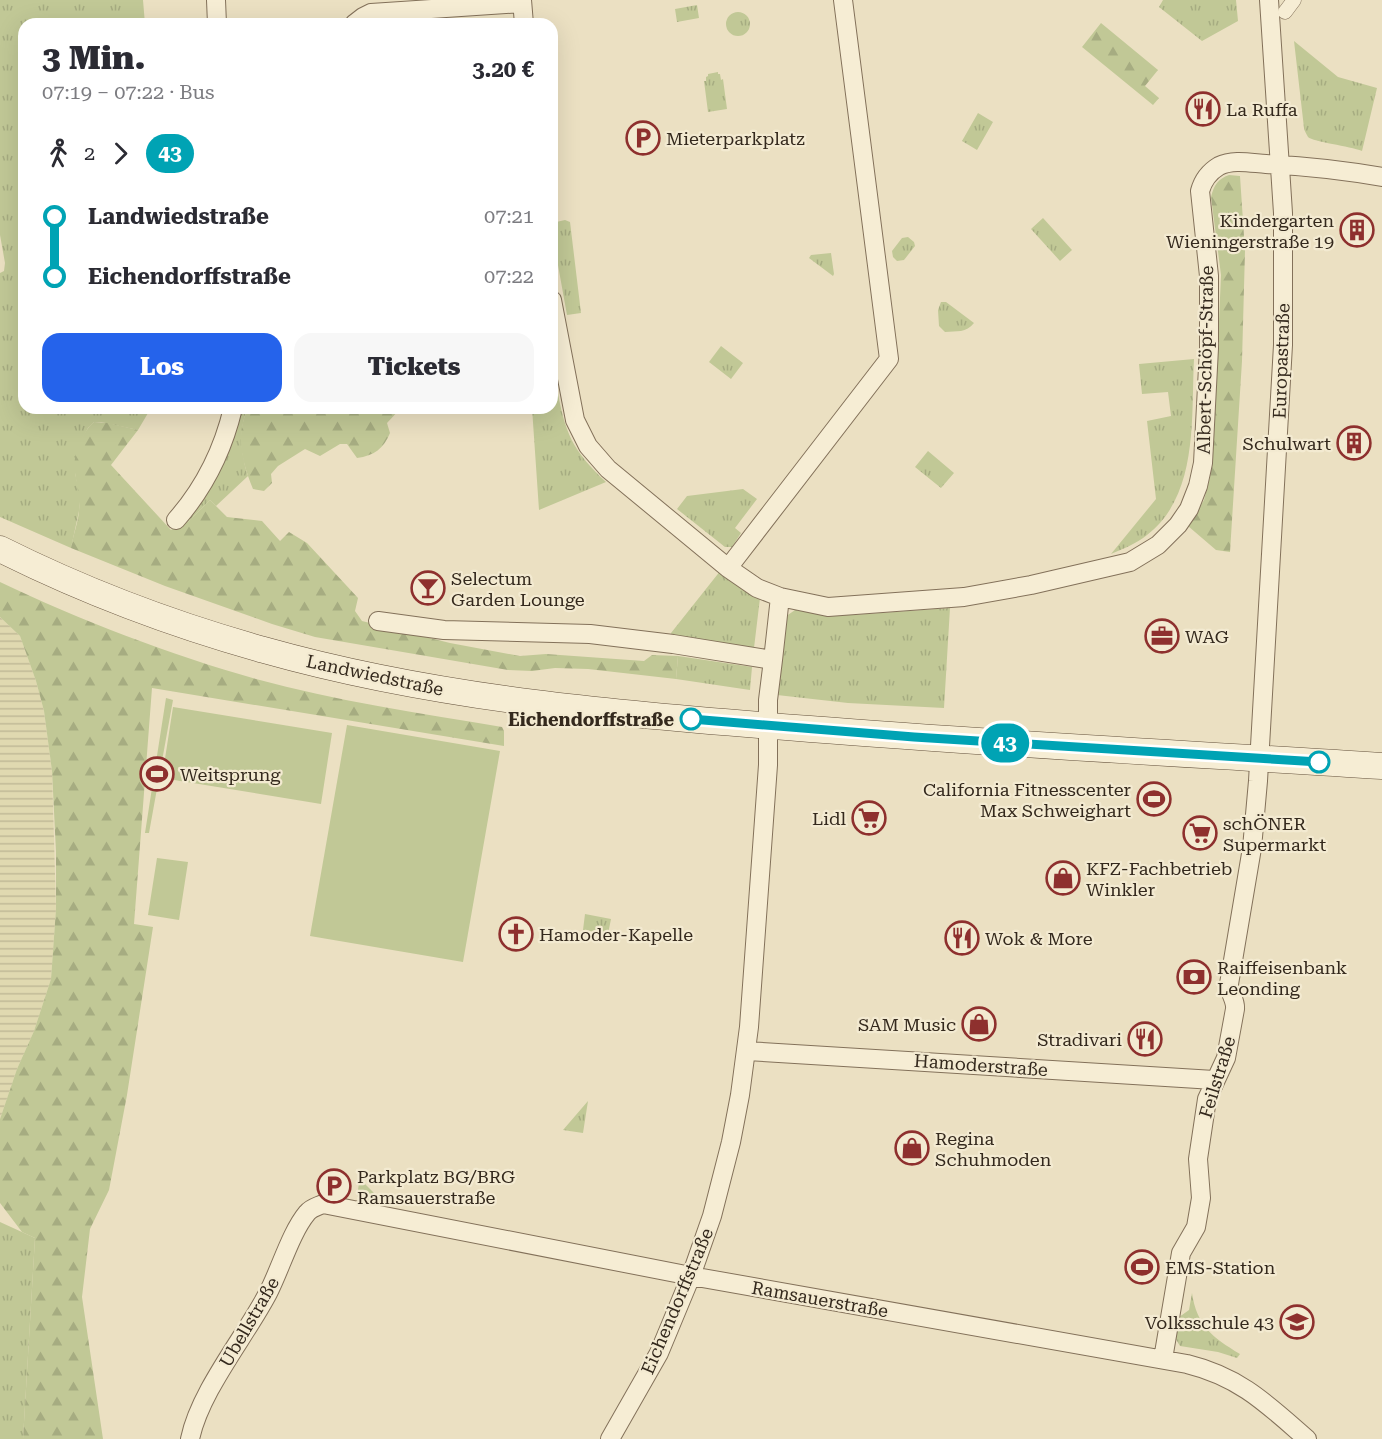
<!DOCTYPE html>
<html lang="de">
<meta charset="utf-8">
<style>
:root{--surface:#fff;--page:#f7f7f7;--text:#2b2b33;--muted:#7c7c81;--accent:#2563eb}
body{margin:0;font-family:"Roboto Serif",serif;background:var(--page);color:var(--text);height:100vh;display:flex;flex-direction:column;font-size:22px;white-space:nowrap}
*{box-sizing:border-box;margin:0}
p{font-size:20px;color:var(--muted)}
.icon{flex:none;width:33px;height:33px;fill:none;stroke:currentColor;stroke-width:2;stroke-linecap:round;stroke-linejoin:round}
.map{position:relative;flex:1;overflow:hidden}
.sheet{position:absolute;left:18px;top:18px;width:540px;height:396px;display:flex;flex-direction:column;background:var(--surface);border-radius:18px;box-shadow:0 6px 24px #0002}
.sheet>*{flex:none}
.badge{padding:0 12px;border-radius:20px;font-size:21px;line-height:39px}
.map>.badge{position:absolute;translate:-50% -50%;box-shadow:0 0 0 3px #fff}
.legs{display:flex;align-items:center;gap:9px;height:66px;padding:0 24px;font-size:20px}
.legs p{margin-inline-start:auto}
.overview{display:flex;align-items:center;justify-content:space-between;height:102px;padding:0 24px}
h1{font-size:33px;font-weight:800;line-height:45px}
.button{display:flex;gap:12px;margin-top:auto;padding:12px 24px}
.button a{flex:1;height:69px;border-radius:18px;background:var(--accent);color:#fff;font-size:24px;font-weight:800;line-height:69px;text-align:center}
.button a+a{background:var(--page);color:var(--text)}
ul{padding:0 24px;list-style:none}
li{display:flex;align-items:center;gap:21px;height:60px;font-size:22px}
li i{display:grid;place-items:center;width:9px;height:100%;margin:0 8px;background:currentColor}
li i::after{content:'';width:15px;height:15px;margin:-8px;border:4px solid;border-radius:50%;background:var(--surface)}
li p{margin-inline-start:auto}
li:first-child i{background:linear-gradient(#0000 50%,currentColor 0)}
li:last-child i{background:linear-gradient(currentColor 50%,#0000 0)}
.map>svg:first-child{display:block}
.farmland{fill:url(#farmland-rules)}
.grass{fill:url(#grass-tufts)}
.forest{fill:url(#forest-firs)}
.garden{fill:#c1c896}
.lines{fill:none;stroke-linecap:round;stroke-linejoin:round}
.pedestrian-casing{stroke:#83715a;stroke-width:15}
.minor-casing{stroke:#83715a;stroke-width:20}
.secondary-casing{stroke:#65523d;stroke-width:27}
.pedestrian{stroke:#f6edd4;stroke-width:14}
.minor{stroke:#f6edd4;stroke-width:18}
.secondary{stroke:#f6edd4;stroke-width:26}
.line-1-casing{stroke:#fff;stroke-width:14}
.line-1{stroke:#00a3b4;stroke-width:9}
.stop-1-dot{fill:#fff;stroke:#00a3b4;stroke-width:3}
.labels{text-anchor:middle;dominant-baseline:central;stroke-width:4.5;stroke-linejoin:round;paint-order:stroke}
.poi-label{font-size:18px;fill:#34291d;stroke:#f3ead1;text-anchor:start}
.street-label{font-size:18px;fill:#34291d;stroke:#f3ead1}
.stop-label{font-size:18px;font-weight:bold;fill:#34291d;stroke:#f3ead1;text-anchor:end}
</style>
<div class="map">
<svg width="1382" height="1439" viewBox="0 0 1382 1439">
<defs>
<pattern id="farmland-rules" width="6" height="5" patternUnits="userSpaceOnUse" patternTransform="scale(1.5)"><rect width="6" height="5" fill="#e0d9b0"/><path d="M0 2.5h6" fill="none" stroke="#c1ba97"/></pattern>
<pattern id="grass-tufts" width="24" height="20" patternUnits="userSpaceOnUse" patternTransform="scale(1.5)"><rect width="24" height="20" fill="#c1c896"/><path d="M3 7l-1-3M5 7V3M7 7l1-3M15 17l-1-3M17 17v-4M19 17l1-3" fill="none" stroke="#a6ac81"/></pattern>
<pattern id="forest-firs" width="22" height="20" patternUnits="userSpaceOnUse" patternTransform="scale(1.5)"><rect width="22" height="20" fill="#c1c896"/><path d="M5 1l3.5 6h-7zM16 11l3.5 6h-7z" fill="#a6ac81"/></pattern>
</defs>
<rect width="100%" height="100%" fill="#ebe0c2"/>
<path class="farmland" d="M 0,617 L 20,636 L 36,681 L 44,711 L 52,771 L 56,909 L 51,979 L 34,1031 L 17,1069 L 0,1119 Z"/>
<path class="grass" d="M 0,0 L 143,0 L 145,24 L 24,24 L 24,408 L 151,408 L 138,430 L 101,422 L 94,422 L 88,428 L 82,439 L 75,473 L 79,491 L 79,511 L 71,548 L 0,517 L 0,273 L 4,271 L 5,263 L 0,235 Z
M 1163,0 L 1236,0 L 1238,21 L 1202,41 L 1159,7 Z
M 697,5 L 699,18 L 677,22 L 675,9 Z
M726 24a12 12 0 1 1 24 0a12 12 0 1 1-24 0Z
M 1294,41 L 1338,77 L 1377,88 L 1362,151 C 1350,146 1313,142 1308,137 C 1307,135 1304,130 1304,128 Z
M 718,72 L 718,74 L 720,74 L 721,80 L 723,79 L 727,109 L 708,112 L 704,81 L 706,81 L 706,77 L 708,76 L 708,74 Z
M 978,113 L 993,122 L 977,150 L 962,141 Z
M 1043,218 L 1072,250 L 1060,261 L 1031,229 Z
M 565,220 L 570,222 L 581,313 L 567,315 L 552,232 L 552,223 Z
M 908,237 L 914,242 L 915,246 L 904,260 L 897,261 L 893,257 L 892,251 L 902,238 Z
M 831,253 L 834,274 L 833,276 L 809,258 L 811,255 Z
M 941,302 L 946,302 L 974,323 C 966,333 957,331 945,332 L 939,326 L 938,310 Z
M 721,346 L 743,363 L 731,379 L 709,362 Z
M 1194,359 C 1191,417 1199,495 1147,535 C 1137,543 1123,549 1111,554 L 1156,499 L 1147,421 L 1171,416 L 1168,392 L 1142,394 L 1139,364 Z
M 557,388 C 565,433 572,450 606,482 L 539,510 L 532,408 L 552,408 L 552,389 Z
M 239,408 L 248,408 C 238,429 241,455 248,476 L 216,506 L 210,500 L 189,521 L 171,530 L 188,516 Z
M 928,451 L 954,473 L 941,488 L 915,467 Z
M 743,489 L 757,499 L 735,528 L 741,533 L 732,547 L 725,547 L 677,509 L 687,496 Z
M 721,570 L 760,598 L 754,648 L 672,636 L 671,633 Z
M 950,608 L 944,708 L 848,703 L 777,695 L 785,617 L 795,610 L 852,615 Z
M 678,656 L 752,667 L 750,690 L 676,679 Z
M 585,914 L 611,919 L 608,934 L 583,930 Z
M 588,1101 L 583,1133 L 563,1130 Z
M 359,1183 L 365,1184 L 384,1203 L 357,1197 Z
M 0,1222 L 35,1238 L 23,1439 L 0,1439 Z
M 1192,1293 C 1197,1326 1212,1337 1240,1354 L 1237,1358 L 1218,1352 L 1180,1346 L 1174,1336 L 1175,1320 L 1189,1310 Z"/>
<path class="forest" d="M 1101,23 L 1158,70 L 1145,86 L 1159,98 L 1153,105 L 1082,47 Z
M 1229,175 L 1240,176 L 1245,251 L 1242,361 L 1230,552 L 1216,550 L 1188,526 L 1204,500 L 1210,477 L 1214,435 L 1221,275 L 1211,197 C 1214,185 1218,179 1229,175 Z
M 248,408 L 401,408 L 387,423 L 390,433 C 384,448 374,456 357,458 L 347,444 L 340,444 L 320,456 L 305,449 L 278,466 L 271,474 L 272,483 L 264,491 L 253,489 C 242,462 235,436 248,408 Z
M 94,422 L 108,423 L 138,430 L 111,465 L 171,530 L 189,521 L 210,500 L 227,517 L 262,521 L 280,541 L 289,532 L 307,543 L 358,598 L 355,611 L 362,621 L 450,643 L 520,656 L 546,654 L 644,661 L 652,655 L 678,656 L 676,679 L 588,669 L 555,668 L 532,671 L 508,670 L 315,637 L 272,624 L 165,586 L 71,548 C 73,535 78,523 79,511 C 80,497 77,486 75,473 C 72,456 81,433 94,422 Z
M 0,582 C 79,620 171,655 256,679 C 336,701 419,713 502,727 L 504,731 L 504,746 L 152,688 L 134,924 L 153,927 L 127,1095 L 109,1190 L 90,1229 L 82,1297 L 103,1439 L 23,1439 L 35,1238 L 22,1232 L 0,1203 L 0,1119 L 17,1069 L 34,1031 L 51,979 L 56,909 L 56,852 L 52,771 L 44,711 L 36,681 L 20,636 L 0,617 Z"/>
<path class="garden" d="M 166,698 L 173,700 L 149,833 L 145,833 Z
M 173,707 L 332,733 L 321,804 L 162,778 Z
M 347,725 L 500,751 L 463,962 L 310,936 Z
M 157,858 L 188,862 L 179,920 L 148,915 Z"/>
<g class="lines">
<defs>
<path id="pedestrian" d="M 1285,12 L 1294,0"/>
<path id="minor" d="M 216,0 L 217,24
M 522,0 L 524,24
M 354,24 L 363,17 L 371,13 L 522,3
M 552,300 L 575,420 L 588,446 L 608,469 L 728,568 L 757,588 L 780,597 L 828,607 L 964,597 L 1031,585 L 1130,562 L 1158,545 L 1178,525 L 1189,509 L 1198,486 L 1203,463 L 1209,348 L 1209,276 L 1200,191 C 1203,180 1209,172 1219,166 C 1233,159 1251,163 1266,164 C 1305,166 1343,170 1382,177
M 176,520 C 205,487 223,450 233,408
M 728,568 L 889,359 L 843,0
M 378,621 L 444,630 L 590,634 L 673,644 L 773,660 L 768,700 L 768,765 L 749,1027 L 740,1095 L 731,1142 L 712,1216 L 691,1276 L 659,1353 L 610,1439
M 773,660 L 780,597
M 747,1051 L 1214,1080
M 1163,1359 L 1181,1253 L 1196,1227 L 1201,1198 L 1198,1159 L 1207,1099 L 1226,1058 L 1235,1009 C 1236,1000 1229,993 1229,984 L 1252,848 L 1258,781 L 1283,345 L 1283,213 L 1269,0
M 190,1439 C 200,1391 245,1337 268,1293 C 280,1270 291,1232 307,1213 C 311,1208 316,1207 323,1204 L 691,1276 L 1187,1364 C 1240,1377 1267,1404 1307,1439"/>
<path id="secondary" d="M 0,549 C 84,591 174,625 264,650 C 441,700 627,715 810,729 C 1000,744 1191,754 1382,766"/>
</defs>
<use href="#pedestrian" class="pedestrian-casing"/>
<use href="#minor" class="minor-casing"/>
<use href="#secondary" class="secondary-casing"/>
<use href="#pedestrian" class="pedestrian"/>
<use href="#minor" class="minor"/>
<use href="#secondary" class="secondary"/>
</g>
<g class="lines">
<defs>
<path id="line-1" d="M 691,719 L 914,737 L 1319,762"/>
</defs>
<use href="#line-1" class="line-1-casing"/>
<use href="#line-1" class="line-1"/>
</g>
<defs>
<symbol id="restaurant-ring" viewBox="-11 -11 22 22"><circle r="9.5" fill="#f3ead1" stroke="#8e302e" stroke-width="1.5"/><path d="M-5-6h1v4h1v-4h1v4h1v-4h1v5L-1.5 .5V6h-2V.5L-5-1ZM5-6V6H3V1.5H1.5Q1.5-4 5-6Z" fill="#8e302e"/></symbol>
<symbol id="parking-ring" viewBox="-11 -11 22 22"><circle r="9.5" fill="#f3ead1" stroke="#8e302e" stroke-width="1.5"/><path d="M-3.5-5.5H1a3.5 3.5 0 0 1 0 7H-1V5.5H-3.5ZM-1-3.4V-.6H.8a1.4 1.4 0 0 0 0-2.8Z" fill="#8e302e"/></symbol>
<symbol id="building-ring" viewBox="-11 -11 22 22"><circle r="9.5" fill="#f3ead1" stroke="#8e302e" stroke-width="1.5"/><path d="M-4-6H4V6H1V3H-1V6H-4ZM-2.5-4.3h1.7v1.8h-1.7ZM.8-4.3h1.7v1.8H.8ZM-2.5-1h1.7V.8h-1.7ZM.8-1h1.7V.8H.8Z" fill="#8e302e"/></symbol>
<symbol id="bar-ring" viewBox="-11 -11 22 22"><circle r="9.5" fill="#f3ead1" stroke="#8e302e" stroke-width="1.5"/><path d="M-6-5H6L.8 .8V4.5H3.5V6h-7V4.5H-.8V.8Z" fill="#8e302e"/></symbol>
<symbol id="office-ring" viewBox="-11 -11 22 22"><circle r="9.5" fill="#f3ead1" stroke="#8e302e" stroke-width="1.5"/><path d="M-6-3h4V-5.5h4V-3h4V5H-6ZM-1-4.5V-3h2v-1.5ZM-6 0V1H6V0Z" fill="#8e302e"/></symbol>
<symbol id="stadium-ring" viewBox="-11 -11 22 22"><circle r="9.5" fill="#f3ead1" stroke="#8e302e" stroke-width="1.5"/><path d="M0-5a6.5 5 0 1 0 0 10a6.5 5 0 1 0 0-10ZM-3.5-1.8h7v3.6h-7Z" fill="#8e302e"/></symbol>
<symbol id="supermarket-ring" viewBox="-11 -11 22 22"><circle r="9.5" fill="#f3ead1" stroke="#8e302e" stroke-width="1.5"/><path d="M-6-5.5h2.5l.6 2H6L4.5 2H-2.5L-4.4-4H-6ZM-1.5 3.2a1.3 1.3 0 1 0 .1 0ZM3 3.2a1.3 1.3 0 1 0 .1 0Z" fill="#8e302e"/></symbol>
<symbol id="shop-ring" viewBox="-11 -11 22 22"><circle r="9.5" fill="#f3ead1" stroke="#8e302e" stroke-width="1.5"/><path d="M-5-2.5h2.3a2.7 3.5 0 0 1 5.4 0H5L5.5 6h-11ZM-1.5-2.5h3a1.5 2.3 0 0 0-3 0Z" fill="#8e302e"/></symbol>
<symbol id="church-ring" viewBox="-11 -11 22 22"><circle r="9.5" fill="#f3ead1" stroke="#8e302e" stroke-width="1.5"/><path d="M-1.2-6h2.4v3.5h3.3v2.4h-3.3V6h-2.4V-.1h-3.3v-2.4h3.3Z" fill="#8e302e"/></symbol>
<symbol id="bank-ring" viewBox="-11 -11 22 22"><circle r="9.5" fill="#f3ead1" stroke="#8e302e" stroke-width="1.5"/><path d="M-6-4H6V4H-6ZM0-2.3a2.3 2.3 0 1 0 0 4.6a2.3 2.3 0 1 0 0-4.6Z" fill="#8e302e"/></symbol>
<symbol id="school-ring" viewBox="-11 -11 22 22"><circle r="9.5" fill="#f3ead1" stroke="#8e302e" stroke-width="1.5"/><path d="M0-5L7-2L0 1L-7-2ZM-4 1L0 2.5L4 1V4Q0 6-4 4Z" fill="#8e302e"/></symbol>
</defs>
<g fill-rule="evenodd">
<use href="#restaurant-ring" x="1184" y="90" width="38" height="38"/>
<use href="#parking-ring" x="624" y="119" width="38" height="38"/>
<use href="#building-ring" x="1338" y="211" width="38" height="38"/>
<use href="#building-ring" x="1335" y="424" width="38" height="38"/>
<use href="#bar-ring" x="409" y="569" width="38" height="38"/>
<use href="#office-ring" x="1143" y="617" width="38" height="38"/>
<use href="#stadium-ring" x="138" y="755" width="38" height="38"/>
<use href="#stadium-ring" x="1135" y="780" width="38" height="38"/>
<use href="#supermarket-ring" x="850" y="799" width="38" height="38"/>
<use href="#supermarket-ring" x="1181" y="814" width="38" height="38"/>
<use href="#shop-ring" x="1044" y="859" width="38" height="38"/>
<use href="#church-ring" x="497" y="915" width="38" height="38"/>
<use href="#restaurant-ring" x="943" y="919" width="38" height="38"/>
<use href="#bank-ring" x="1175" y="958" width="38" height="38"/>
<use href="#shop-ring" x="960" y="1005" width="38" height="38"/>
<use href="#restaurant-ring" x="1126" y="1020" width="38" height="38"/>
<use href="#shop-ring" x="893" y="1129" width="38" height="38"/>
<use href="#parking-ring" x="315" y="1167" width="38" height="38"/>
<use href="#stadium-ring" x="1123" y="1248" width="38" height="38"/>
<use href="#school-ring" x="1278" y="1303" width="38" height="38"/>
</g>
<g class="stop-1-dot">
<circle cx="691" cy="719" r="10"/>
<circle cx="1319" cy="762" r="10"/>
</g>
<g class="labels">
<g class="poi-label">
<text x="1226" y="109">La Ruffa</text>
<text x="666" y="138">Mieterparkplatz</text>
<text x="1334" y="220" text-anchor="end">Kindergarten<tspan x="1334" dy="21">Wieningerstraße 19</tspan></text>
<text x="1331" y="443" text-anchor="end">Schulwart</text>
<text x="451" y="578">Selectum<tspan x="451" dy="21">Garden Lounge</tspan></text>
<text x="1185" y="636">WAG</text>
<text x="180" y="774">Weitsprung</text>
<text x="1131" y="789" text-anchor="end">California Fitnesscenter<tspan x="1131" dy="21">Max Schweighart</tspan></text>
<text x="846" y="818" text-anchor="end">Lidl</text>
<text x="1223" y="823">schÖNER<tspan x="1223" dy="21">Supermarkt</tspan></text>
<text x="1086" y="868">KFZ-Fachbetrieb<tspan x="1086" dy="21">Winkler</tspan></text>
<text x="539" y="934">Hamoder-Kapelle</text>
<text x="985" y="938">Wok &amp; More</text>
<text x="1217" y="967">Raiffeisenbank<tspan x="1217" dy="21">Leonding</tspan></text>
<text x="956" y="1024" text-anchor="end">SAM Music</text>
<text x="1122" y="1039" text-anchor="end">Stradivari</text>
<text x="935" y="1138">Regina<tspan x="935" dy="21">Schuhmoden</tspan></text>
<text x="357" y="1176">Parkplatz BG/BRG<tspan x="357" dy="21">Ramsauerstraße</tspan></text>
<text x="1165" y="1267">EMS-Station</text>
<text x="1274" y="1322" text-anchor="end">Volksschule 43</text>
</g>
<g class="street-label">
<text transform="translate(1205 360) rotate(-89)">Albert-Schöpf-Straße</text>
<text transform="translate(1281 361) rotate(-88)">Europastraße</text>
<text transform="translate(375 675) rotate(12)">Landwiedstraße</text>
<text transform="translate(981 1065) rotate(4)">Hamoderstraße</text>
<text transform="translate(1217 1077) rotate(-73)">Feilstraße</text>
<text transform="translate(820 1299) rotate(10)">Ramsauerstraße</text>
<text transform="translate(677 1301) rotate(-67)">Eichendorffstraße</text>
<text transform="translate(249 1322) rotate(-60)">Ubellstraße</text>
</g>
<g class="stop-label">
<text x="674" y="719">Eichendorffstraße</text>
</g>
</g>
</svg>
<b class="badge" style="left:1005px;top:743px;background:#00a3b4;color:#fff">43</b>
<section class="sheet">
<div class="overview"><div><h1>3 Min.</h1><p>07:19 – 07:22 · Bus</p></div><b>3.20 €</b></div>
<div class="legs"><svg class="icon" aria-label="walk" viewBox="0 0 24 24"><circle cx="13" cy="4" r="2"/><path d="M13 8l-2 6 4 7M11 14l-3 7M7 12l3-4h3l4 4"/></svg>2<svg class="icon" aria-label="forward" viewBox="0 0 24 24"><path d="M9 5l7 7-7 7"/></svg><b class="badge" style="background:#00a3b4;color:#fff">43</b></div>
<ul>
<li><i style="color:#00a3b4"></i><b>Landwiedstraße</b><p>07:21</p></li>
<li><i style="color:#00a3b4"></i><b>Eichendorffstraße</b><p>07:22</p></li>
</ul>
<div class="button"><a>Los</a><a>Tickets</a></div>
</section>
</div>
